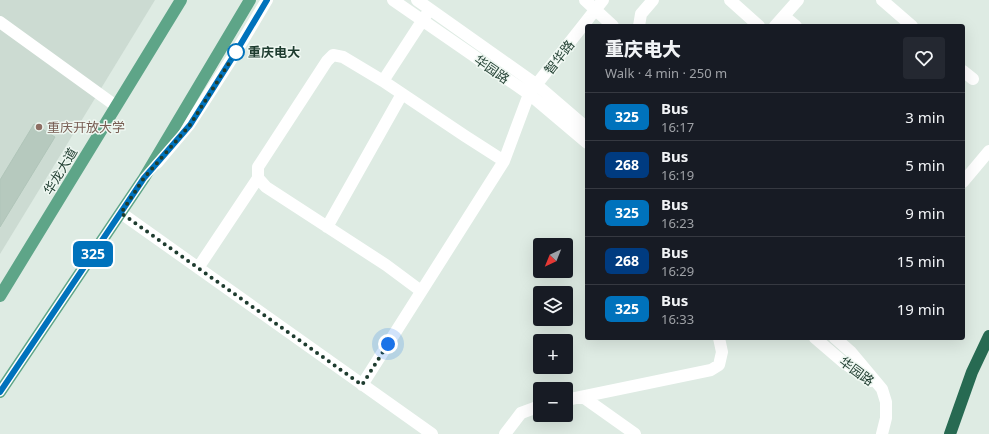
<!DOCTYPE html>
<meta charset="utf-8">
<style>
:root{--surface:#171b24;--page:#242831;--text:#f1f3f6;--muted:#9ea1a6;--line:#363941}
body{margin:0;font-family:"Noto Sans","Noto Sans SC",sans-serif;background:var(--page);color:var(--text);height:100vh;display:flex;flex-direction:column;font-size:15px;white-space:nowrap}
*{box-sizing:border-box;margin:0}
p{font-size:13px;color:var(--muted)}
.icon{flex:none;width:22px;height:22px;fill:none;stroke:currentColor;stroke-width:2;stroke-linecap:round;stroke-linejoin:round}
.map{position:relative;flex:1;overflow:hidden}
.drawer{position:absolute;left:585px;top:24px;width:380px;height:316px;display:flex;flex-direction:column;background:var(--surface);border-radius:4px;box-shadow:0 4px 16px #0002}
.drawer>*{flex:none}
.badge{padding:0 8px;border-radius:6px;font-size:14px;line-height:26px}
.needle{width:26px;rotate:223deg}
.fabs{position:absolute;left:533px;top:238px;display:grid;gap:8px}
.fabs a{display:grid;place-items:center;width:40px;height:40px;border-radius:4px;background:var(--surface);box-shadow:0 4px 16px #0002;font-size:20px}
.you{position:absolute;width:20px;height:20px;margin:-10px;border:3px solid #fff;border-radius:50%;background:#1a73e8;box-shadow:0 0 0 6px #1a73e833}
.map>.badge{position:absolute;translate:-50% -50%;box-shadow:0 0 0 2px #fff}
.round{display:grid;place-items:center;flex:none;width:42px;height:42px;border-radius:4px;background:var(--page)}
.head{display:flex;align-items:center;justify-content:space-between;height:68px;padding:0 20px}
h1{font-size:19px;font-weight:800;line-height:30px}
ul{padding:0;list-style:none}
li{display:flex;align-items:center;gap:12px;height:48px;padding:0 20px;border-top:1px solid var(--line)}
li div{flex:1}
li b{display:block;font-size:15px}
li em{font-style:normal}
li .badge{min-width:44px;font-weight:700;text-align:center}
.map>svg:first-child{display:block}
.built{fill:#ccdbd2}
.building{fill:#b6c9be;stroke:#b0c5b9}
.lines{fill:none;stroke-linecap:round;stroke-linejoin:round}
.minor{stroke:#fff;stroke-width:12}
.major{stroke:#5ea588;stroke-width:12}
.highway{stroke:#276a52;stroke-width:12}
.line-casing{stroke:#fff;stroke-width:9}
.line{stroke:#0072bc;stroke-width:6}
.walk{stroke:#1e3c2f;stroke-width:4;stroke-dasharray:0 7.2}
.stop-dot{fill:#fff;stroke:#0072bc;stroke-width:2}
.education-dot{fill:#8d6e63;stroke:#eef7f1;stroke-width:1.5}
.labels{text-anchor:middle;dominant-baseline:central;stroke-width:3;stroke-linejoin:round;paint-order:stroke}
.stop-label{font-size:13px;font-weight:bold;fill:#1e3c2f;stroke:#eef7f1;text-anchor:start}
.street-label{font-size:13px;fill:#1e3c2f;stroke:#eef7f1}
.education-label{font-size:13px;fill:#785e54;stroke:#eef7f1;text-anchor:start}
</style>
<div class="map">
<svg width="989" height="434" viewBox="0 0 989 434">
<rect width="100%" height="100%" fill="#deebe3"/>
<path class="built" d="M 0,0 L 155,0 L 0,254 Z"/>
<path class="building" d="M 34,124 L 55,137 L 0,227 L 0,180 Z"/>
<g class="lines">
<path class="minor" d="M 393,0 L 529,94 L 587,143
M 417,0 L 537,85 L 587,128
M 585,0 L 613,26
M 730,0 L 759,26
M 882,0 L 912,26
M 784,16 L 796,26
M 0,22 L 116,106
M 639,26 L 641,14 L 653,0
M 775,26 L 798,0
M 963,71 L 973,79
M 383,81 L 426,15
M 157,163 L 189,125 L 236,52 L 267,0
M 963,182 L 989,151
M 121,213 L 432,434
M 327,227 L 402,94
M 198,268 L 258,178
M 421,291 L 386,265 L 266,187 L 258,178 L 258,167 L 327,61 L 333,55 L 343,57 L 383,81 L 465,136 L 504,161
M 815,338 L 843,362 L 870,381
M 835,338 L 851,352 L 882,389 L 886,402 L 886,418 L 882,434
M 362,385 L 504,161 L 529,94 L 603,0
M 583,397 L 635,434
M 566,400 L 711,370 L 719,365 L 722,352 L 719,338
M 505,434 L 521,413 L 540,406"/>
<path class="major" d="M 0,296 L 181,0
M 0,392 L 144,178 L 250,0"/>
<path class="highway" d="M 950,434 L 972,372 L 989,336"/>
</g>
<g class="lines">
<defs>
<path id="line" d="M 0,392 L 144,178 L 190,125 L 236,52 L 267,0"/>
</defs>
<use href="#line" class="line-casing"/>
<use href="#line" class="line"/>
<path class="walk" d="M 236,52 L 190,125 L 144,178 L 121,213 L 362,385 L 388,344"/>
</g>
<circle class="stop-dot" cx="236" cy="52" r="8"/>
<circle class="education-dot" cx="39" cy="127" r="4"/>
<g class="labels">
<g class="stop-label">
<text x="248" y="52">重庆电大</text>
</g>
<g class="street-label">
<text transform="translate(559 57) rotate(-52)">智华路</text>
<text transform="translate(492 69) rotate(35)">华园路</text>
<text transform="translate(60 171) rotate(-59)">华龙大道</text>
<text transform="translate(857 371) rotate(36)">华园路</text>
</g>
<g class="education-label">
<text x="47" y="127">重庆开放大学</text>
</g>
</g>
</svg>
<div class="fabs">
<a><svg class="needle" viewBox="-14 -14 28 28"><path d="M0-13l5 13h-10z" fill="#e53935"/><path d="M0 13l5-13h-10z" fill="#9ea1a6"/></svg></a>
<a><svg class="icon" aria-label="layers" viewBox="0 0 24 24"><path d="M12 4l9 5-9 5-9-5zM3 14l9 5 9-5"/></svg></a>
<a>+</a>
<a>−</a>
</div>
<div class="you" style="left:388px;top:344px"></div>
<b class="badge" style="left:93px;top:254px;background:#0072bc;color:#fff">325</b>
<section class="drawer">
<div class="head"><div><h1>重庆电大</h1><p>Walk · 4 min · 250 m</p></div><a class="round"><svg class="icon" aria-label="heart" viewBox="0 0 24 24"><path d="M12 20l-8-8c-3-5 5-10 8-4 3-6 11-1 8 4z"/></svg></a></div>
<ul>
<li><span class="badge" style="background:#0072bc;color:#fff">325</span><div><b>Bus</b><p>16:17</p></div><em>3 min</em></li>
<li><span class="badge" style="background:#003b80;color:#fff">268</span><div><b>Bus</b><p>16:19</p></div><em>5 min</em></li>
<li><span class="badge" style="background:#0072bc;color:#fff">325</span><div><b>Bus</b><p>16:23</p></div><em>9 min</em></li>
<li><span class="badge" style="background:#003b80;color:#fff">268</span><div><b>Bus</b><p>16:29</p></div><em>15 min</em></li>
<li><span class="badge" style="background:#0072bc;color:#fff">325</span><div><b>Bus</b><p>16:33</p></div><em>19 min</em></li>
</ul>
</section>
</div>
